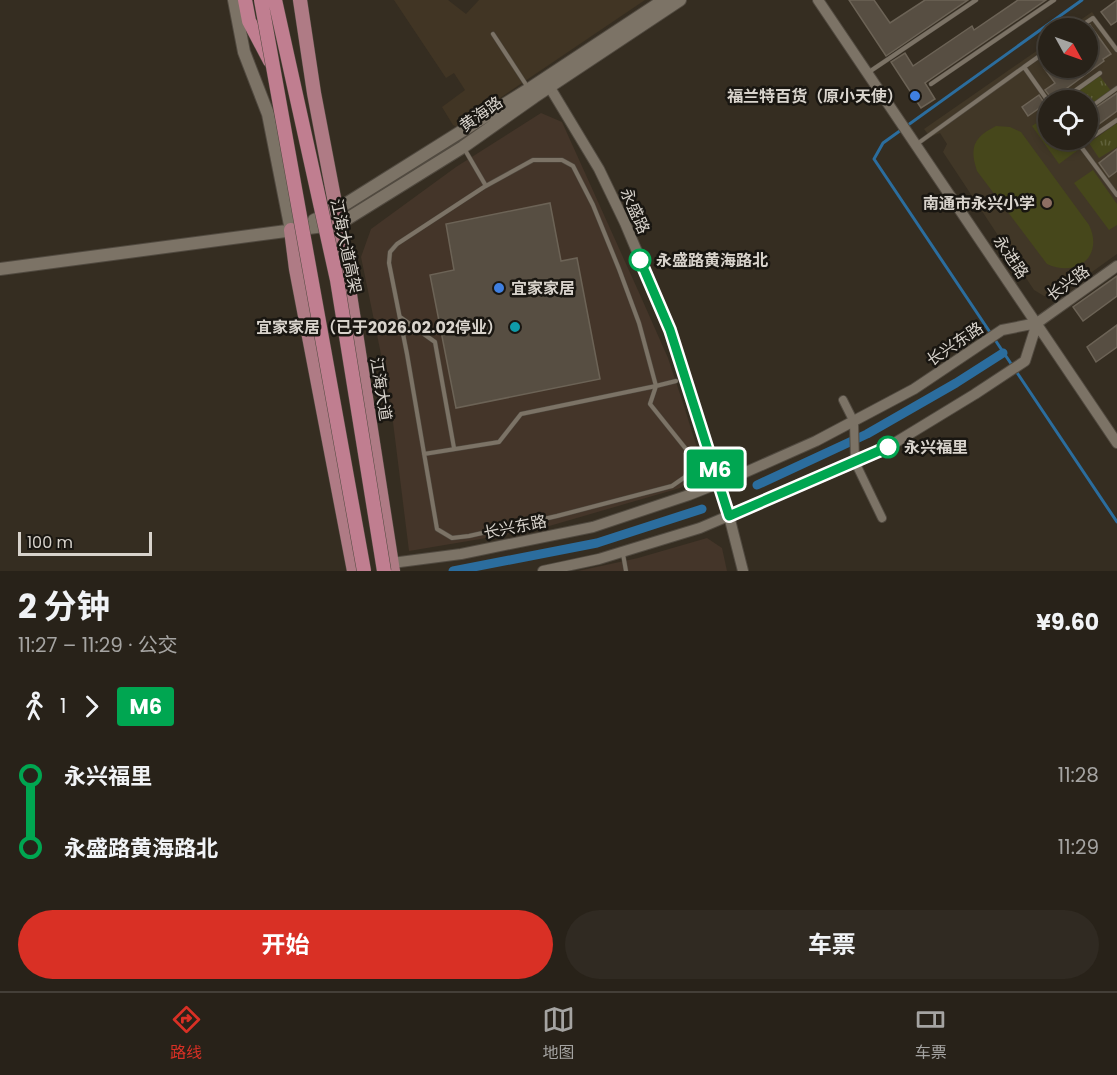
<!DOCTYPE html>
<html lang="zh">
<meta charset="utf-8">
<style>
:root{--surface:#282219;--page:#302a22;--text:#f1f3f6;--muted:#a5a4a2;--line:#443f38;--accent:#d93025}
body{margin:0;font-family:Poppins,"Noto Sans SC",sans-serif;background:var(--page);color:var(--text);height:100vh;display:flex;flex-direction:column;font-size:22px;white-space:nowrap}
*{box-sizing:border-box;margin:0}
p{font-size:20px;color:var(--muted)}
.icon{flex:none;width:33px;height:33px;fill:none;stroke:currentColor;stroke-width:2;stroke-linecap:round;stroke-linejoin:round}
.map{position:relative;height:571px;overflow:hidden}
.side{display:flex;flex-direction:column;background:var(--surface);flex:1}
.side>*{flex:none}
.badge{padding:0 12px;border-radius:4px;font-size:21px;line-height:39px}
.needle{width:39px;rotate:130deg}
.controls{position:absolute;left:1038px;top:18px;display:grid;gap:12px}
.controls a{display:grid;place-items:center;width:60px;height:60px;border-radius:50%;background:var(--surface);box-shadow:0 3px 9px #0003,0 0 0 2px var(--line);font-size:30px}
.scale{position:absolute;left:18px;bottom:15px;width:134px;box-sizing:border-box;padding-left:6px;border:3px solid #d8d3cc;border-top:0;font-size:16px;line-height:21px;white-space:nowrap;color:#d8d3cc;-webkit-text-stroke:4px #191611;paint-order:stroke}
.map>.badge{position:absolute;translate:-50% -50%;box-shadow:0 0 0 3px #fff}
.legs{display:flex;align-items:center;gap:9px;height:66px;padding:0 18px;font-size:20px}
.legs p{margin-inline-start:auto}
.summary{display:flex;align-items:center;justify-content:space-between;height:102px;padding:0 18px}
h1{font-size:33px;font-weight:700;line-height:45px}
.cta{display:flex;gap:12px;margin-top:auto;padding:12px 18px}
.cta a{flex:1;height:69px;border-radius:36px;background:var(--accent);color:#fff;font-size:24px;font-weight:700;line-height:69px;text-align:center}
.cta a+a{background:var(--page);color:var(--text)}
ul{padding:0 18px;list-style:none}
li{display:flex;align-items:center;gap:21px;height:72px;font-size:22px}
li i{display:grid;place-items:center;width:9px;height:100%;margin:0 8px;background:currentColor}
li i::after{content:'';width:15px;height:15px;margin:-8px;border:4px solid;border-radius:50%;background:var(--surface)}
li p{margin-inline-start:auto}
li:first-child i{background:linear-gradient(#0000 50%,currentColor 0)}
li:last-child i{background:linear-gradient(currentColor 50%,#0000 0)}
.menu{display:flex;justify-content:space-around;align-items:center;height:84px;border-top:2px solid var(--line);background:var(--surface);font-size:16px;color:var(--muted)}
.menu a{display:grid;justify-items:center;gap:3px}
.menu .selected{color:var(--accent)}
.map>svg:first-child{display:block}
.commercial{fill:#443529}
.built{fill:#413524}
.education{fill:#413727;fill-rule:evenodd}
.grass{fill:url(#grass-tufts)}
.pitch{fill:#46471b}
.lines{fill:none;stroke-linecap:round;stroke-linejoin:round}
.stream{stroke:#2b6d9e;stroke-width:3}
.canal{stroke:#2b6d9e;stroke-width:9}
.building{fill:#574e42;stroke:#6c6356;stroke-width:1.5}
.service-casing{stroke:#514a40;stroke-width:5}
.minor-casing{stroke:#514a40;stroke-width:10}
.tertiary-casing{stroke:#514a40;stroke-width:12}
.secondary-casing{stroke:#514a40;stroke-width:14}
.primary-casing{stroke:#514a40;stroke-width:15}
.trunk-casing{stroke:#514a40;stroke-width:15}
.service{stroke:#7c7366;stroke-width:4}
.minor{stroke:#7c7366;stroke-width:8}
.tertiary{stroke:#7c7366;stroke-width:10}
.secondary{stroke:#7c7366;stroke-width:12}
.primary{stroke:#af7b85;stroke-width:14}
.trunk{stroke:#c07e90;stroke-width:14}
.trunk-bridge-casing{stroke:#514a40;stroke-width:15;stroke-linecap:butt}
.trunk-bridge{stroke:#c07e90;stroke-width:14}
.line-1-casing{stroke:#fff;stroke-width:14}
.line-1{stroke:#00a651;stroke-width:9}
.shop-dot{fill:#3f7fe0;stroke:#191611;stroke-width:2}
.education-dot{fill:#8d6e63;stroke:#191611;stroke-width:2}
.stop-1-dot{fill:#fff;stroke:#00a651;stroke-width:3}
.culture-dot{fill:#0f9aa8;stroke:#191611;stroke-width:2}
.labels{text-anchor:middle;dominant-baseline:central;stroke-width:5;stroke-linejoin:round;paint-order:stroke}
.poi-label{font-size:16px;font-weight:bold;fill:#d8d3cc;stroke:#191611;text-anchor:end}
.street-label{font-size:16px;fill:#d8d3cc;stroke:#191611}
.stop-label{font-size:16px;font-weight:bold;fill:#d8d3cc;stroke:#191611;text-anchor:start}
</style>
<div class="map">
<svg width="1117" height="571" viewBox="0 0 1117 571">
<defs>
<pattern id="grass-tufts" width="24" height="20" patternUnits="userSpaceOnUse" patternTransform="scale(1.5)"><rect width="24" height="20" fill="#46471b"/><path d="M3 7l-1-3M5 7V3M7 7l1-3M15 17l-1-3M17 17v-4M19 17l1-3" fill="none" stroke="#60613b"/></pattern>
</defs>
<rect width="100%" height="100%" fill="#352d21"/>
<path class="commercial" d="M 541,113 L 562,122 L 641,297 L 668,358 L 682,400 L 699,454 L 700,476 L 680,488 L 539,529 L 409,551 L 390,398 L 361,257 L 371,229 L 456,167 Z
M 707,538 L 722,548 L 727,571 L 578,571 L 638,558 Z"/>
<path class="built" d="M 394,0 L 448,0 L 466,14 L 479,0 L 645,0 L 457,127 L 453,125 L 442,107 L 465,90 L 454,73 L 446,78 Z"/>
<path class="education" d="M 1092,12 L 1117,46 L 1117,254 L 1057,297 L 1044,296 L 1034,290 L 943,152 L 947,144 L 940,133 L 930,137 L 924,129 L 1048,43 L 1048,68 L 1088,68 L 1088,28 L 1069,28 ZM 1048,100 L 1088,100 L 1088,140 L 1048,140 Z"/>
<path class="grass" d="M 1099,75 L 1111,91 L 1088,107 L 1088,100 L 1063,100 Z
M 1117,123 L 1117,147 L 1099,158 L 1089,143 Z"/>
<path class="pitch" d="M 1048,115 L 1048,140 L 1071,140 L 1078,150 L 1059,164 L 1032,126 Z
M 996,126 L 1010,127 L 1021,132 L 1089,225 C 1104,256 1077,278 1047,264 L 977,171 C 969,147 974,137 996,126 Z
M 1093,170 L 1117,204 L 1117,225 L 1109,230 L 1074,183 Z"/>
<g class="lines">
<path class="stream" d="M 1082,0 L 883,143 L 874,159 L 1117,522"/>
<path class="canal" d="M 757,485 L 867,434 L 956,383 L 1003,353
M 453,571 L 597,543 L 702,509"/>
</g>
<path class="building" d="M 849,0 L 874,0 L 890,23 L 925,0 L 968,0 L 886,56 Z
M 1018,0 L 1046,0 L 925,83 L 935,99 L 921,108 L 891,62 L 905,53 L 913,66 L 972,26 L 974,30 Z
M 1117,0 L 1117,21 L 1111,25 L 1101,12 Z
M 1090,25 L 1111,54 L 1103,59 L 1104,61 L 1052,99 L 1045,90 L 1055,83 L 1044,68 L 1088,68 L 1088,27 Z
M 1117,93 L 1117,111 L 1088,132 L 1088,113 Z
M 1039,95 L 1045,104 L 1028,116 L 1022,107 Z
M 1117,149 L 1117,171 L 1109,177 L 1099,163 Z
M 550,203 L 561,261 L 577,258 L 600,379 L 456,408 L 430,275 L 454,270 L 446,224 Z
M 1117,276 L 1117,296 L 1083,321 L 1073,307 Z
M 1117,325 L 1117,347 L 1096,362 L 1087,347 Z"/>
<g class="lines">
<defs>
<path id="service" d="M 1078,28 L 1093,18 L 1117,50
M 493,34 L 527,86
M 1024,67 L 1048,50
M 869,72 L 976,0
M 931,84 L 1054,0
M 1062,100 L 1100,73
M 1088,109 L 1117,88
M 1076,140 L 1117,195
M 917,144 L 1024,67 L 1048,101
M 1080,145 L 1117,120
M 465,150 L 486,186
M 400,317 L 435,342 L 454,448
M 424,454 L 499,442 L 521,414 L 656,386 L 639,323 L 619,269 L 593,205 L 573,166 L 562,160 L 533,160 L 484,187 L 397,244 L 390,252 L 389,263 L 407,354 L 437,529 L 452,538 L 469,536 L 557,516 L 672,486 L 685,477 L 691,462 L 686,449 L 650,404 L 656,386 L 676,381
M 623,554 L 626,571"/>
<path id="minor" d="M 843,400 L 854,422 L 855,462 L 882,518"/>
<path id="tertiary" d="M 818,0 L 1117,443
M 546,81 L 599,169 L 625,223 L 670,330 L 729,516 L 743,571
M 392,563 L 461,554 L 593,527 L 689,495 L 737,476 L 816,441 L 914,389 L 1002,330 L 1037,323 L 1117,266
M 543,571 L 599,559 L 700,528 L 851,464 L 888,447 L 975,394 L 1025,361 L 1037,323"/>
<path id="secondary" d="M 234,0 L 244,52 L 268,114 L 291,230
M 314,220 L 336,210 L 529,89 L 664,0
M 0,269 L 339,224 L 463,147 L 534,97 L 680,0"/>
<path id="primary" d="M 300,0 L 314,93 L 339,224 L 393,571
M 291,230 L 296,269 L 354,571"/>
<path id="trunk" d="M 245,0 L 249,21 L 270,61"/>
</defs>
<use href="#service" class="service-casing"/>
<use href="#minor" class="minor-casing"/>
<use href="#tertiary" class="tertiary-casing"/>
<use href="#secondary" class="secondary-casing"/>
<use href="#primary" class="primary-casing"/>
<use href="#trunk" class="trunk-casing"/>
<use href="#service" class="service"/>
<use href="#minor" class="minor"/>
<use href="#tertiary" class="tertiary"/>
<use href="#secondary" class="secondary"/>
<use href="#primary" class="primary"/>
<use href="#trunk" class="trunk"/>
<defs>
<path id="trunk-bridge" d="M 261,0 L 364,571
M 275,0 L 337,280 L 384,571"/>
</defs>
<use href="#trunk-bridge" class="trunk-bridge-casing"/>
<use href="#trunk-bridge" class="trunk-bridge"/>
</g>
<g class="lines">
<defs>
<path id="line-1" d="M 640,260 L 670,330 L 729,516 L 888,447"/>
</defs>
<use href="#line-1" class="line-1-casing"/>
<use href="#line-1" class="line-1"/>
</g>
<g class="shop-dot">
<circle cx="915" cy="96" r="6"/>
<circle cx="499" cy="288" r="6"/>
</g>
<circle class="education-dot" cx="1047" cy="203" r="6"/>
<g class="stop-1-dot">
<circle cx="640" cy="260" r="10"/>
<circle cx="888" cy="447" r="10"/>
</g>
<circle class="culture-dot" cx="515" cy="327" r="6"/>
<g class="labels">
<g class="poi-label">
<text x="903" y="96">福兰特百货（原小天使）</text>
<text x="1035" y="203">南通市永兴小学</text>
<text x="511" y="288" text-anchor="start">宜家家居</text>
<text x="503" y="327">宜家家居（已于2026.02.02停业）</text>
</g>
<g class="street-label">
<text transform="translate(481 114) rotate(-35)">黄海路</text>
<text transform="translate(635 211) rotate(66)">永盛路</text>
<text transform="translate(346 246) rotate(78)">江海大道高架</text>
<text transform="translate(1011 257) rotate(56)">永进路</text>
<text transform="translate(1068 283) rotate(-36)">长兴路</text>
<text transform="translate(955 344) rotate(-34)">长兴东路</text>
<text transform="translate(381 389) rotate(81)">江海大道</text>
<text transform="translate(515 527) rotate(-11)">长兴东路</text>
</g>
<g class="stop-label">
<text x="656" y="260">永盛路黄海路北</text>
<text x="904" y="447">永兴福里</text>
</g>
</g>
</svg>
<div class="controls">
<a><svg class="needle" viewBox="-14 -14 28 28"><path d="M0-13l5 13h-10z" fill="#e53935"/><path d="M0 13l5-13h-10z" fill="#a5a4a2"/></svg></a>
<a><svg class="icon" aria-label="locate" viewBox="0 0 24 24"><circle cx="12" cy="12" r="6"/><path d="M12 2v4M12 18v4M2 12h4M18 12h4"/></svg></a>
</div>
<div class="scale">100 m</div>
<b class="badge" style="left:715px;top:469px;background:#00a651;color:#fff">M6</b>
</div>
<section class="side">
<div class="summary"><div><h1>2 分钟</h1><p>11:27 – 11:29 · 公交</p></div><b>¥9.60</b></div>
<div class="legs"><svg class="icon" aria-label="walk" viewBox="0 0 24 24"><circle cx="13" cy="4" r="2"/><path d="M13 8l-2 6 4 7M11 14l-3 7M7 12l3-4h3l4 4"/></svg>1<svg class="icon" aria-label="forward" viewBox="0 0 24 24"><path d="M9 5l7 7-7 7"/></svg><b class="badge" style="background:#00a651;color:#fff">M6</b></div>
<ul>
<li><i style="color:#00a651"></i><b>永兴福里</b><p>11:28</p></li>
<li><i style="color:#00a651"></i><b>永盛路黄海路北</b><p>11:29</p></li>
</ul>
<div class="cta"><a>开始</a><a>车票</a></div>
</section>
<nav class="menu">
<a class="selected"><svg class="icon" aria-label="directions" viewBox="0 0 24 24"><path d="M12 3l9 9-9 9-9-9zM9 14v-3h6M13 9l2 2-2 2"/></svg>路线</a>
<a><svg class="icon" aria-label="map" viewBox="0 0 24 24"><path d="M3 6l6-2 6 2 6-2v14l-6 2-6-2-6 2zM9 4v14M15 6v14"/></svg>地图</a>
<a><svg class="icon" aria-label="tickets" viewBox="0 0 24 24"><path d="M3 7h18v10H3zM15 7v10"/></svg>车票</a>
</nav>
